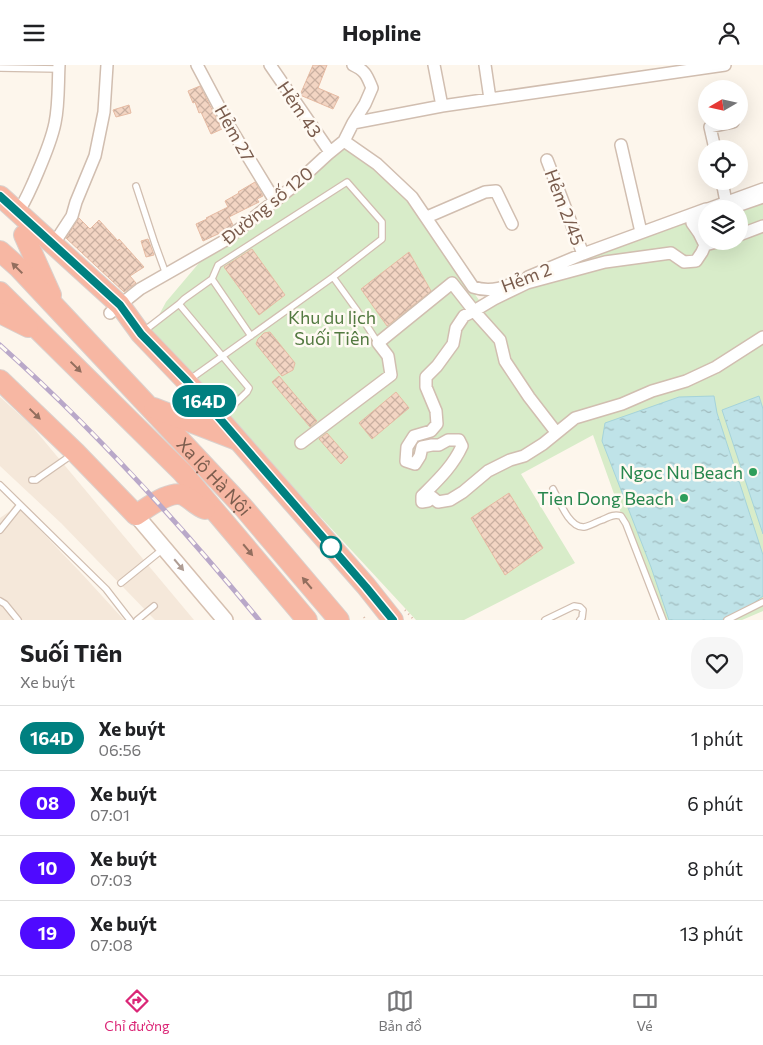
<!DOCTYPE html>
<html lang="vi">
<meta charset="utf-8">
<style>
:root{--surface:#fff;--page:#f6f6f6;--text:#202124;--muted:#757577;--line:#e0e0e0;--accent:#db2777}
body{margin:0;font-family:Commissioner,sans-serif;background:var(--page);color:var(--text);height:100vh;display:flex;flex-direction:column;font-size:19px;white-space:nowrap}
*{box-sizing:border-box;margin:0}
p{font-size:16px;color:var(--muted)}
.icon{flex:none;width:28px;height:28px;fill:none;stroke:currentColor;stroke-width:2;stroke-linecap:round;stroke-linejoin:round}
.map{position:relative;height:555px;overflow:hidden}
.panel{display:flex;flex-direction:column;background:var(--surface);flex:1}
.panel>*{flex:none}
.badge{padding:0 10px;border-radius:16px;font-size:18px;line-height:32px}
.needle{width:32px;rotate:261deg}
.buttons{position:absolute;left:698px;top:15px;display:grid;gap:10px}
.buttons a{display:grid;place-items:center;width:50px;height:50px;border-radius:50%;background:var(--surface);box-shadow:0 5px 20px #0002;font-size:25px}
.map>.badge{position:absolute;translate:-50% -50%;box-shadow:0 0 0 2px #fff}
.round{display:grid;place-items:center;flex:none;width:52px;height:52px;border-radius:20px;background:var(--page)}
.head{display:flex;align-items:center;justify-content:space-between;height:85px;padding:0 20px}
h1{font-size:24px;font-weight:700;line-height:38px}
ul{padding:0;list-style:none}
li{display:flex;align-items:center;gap:15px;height:65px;padding:0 20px;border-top:1px solid var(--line)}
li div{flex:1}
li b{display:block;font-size:19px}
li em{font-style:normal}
li .badge{min-width:55px;font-weight:700;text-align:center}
header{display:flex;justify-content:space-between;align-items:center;height:65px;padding:0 20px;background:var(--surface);font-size:22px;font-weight:700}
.tabs{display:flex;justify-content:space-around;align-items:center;height:70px;border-top:1px solid var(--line);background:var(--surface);font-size:14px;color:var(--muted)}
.tabs a{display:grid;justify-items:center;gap:2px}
.tabs .current{color:var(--accent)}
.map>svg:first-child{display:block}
.residential{fill:#f5e8da}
.park{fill:#d8ecc9}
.water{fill:url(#water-ripples);stroke:#a5d3da}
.building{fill:url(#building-cross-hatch);stroke:#e6bba3}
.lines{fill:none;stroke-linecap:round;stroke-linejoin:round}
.lane-casing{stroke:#d1beb0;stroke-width:8}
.street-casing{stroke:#d1beb0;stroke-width:14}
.secondary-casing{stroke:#d6c0b0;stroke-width:18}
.highway-casing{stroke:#dad1cd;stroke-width:22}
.path{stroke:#d9b8a5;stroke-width:2;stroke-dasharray:1 4;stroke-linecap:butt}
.lane{stroke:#fff;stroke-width:5.5}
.street{stroke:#fff;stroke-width:11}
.secondary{stroke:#fff;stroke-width:15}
.highway{stroke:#f7b7a3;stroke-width:20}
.rail-casing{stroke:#b9a8c9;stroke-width:5}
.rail{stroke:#fffaf3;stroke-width:3;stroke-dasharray:9;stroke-linecap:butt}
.oneway{fill:#936e5e}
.oneway2{fill:#af9d94}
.line-casing{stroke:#fff;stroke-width:11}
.line{stroke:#008080;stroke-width:8}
.leisure-dot{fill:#2e9e5b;stroke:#fffaf3;stroke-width:2}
.stop-dot{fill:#fff;stroke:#008080;stroke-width:2.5}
.labels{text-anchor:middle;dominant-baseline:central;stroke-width:5;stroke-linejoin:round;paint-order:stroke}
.street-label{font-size:18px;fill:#7a5c4d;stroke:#fffaf3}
.park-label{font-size:18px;fill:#537a41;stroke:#fffaf3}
.leisure-label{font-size:18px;fill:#27864d;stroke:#fffaf3;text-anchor:end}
</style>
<header><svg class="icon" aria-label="menu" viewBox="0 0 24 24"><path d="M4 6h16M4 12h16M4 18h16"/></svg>Hopline<svg class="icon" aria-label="person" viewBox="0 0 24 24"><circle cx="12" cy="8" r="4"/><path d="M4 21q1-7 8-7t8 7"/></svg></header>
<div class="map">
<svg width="763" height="555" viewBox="0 0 763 555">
<defs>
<pattern id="water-ripples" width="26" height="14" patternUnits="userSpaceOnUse" patternTransform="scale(1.25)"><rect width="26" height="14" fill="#bfe3e8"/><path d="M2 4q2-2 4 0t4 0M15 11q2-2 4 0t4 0" fill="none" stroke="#a0bbbe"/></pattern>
<pattern id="building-cross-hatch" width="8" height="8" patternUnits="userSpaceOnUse" patternTransform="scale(1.25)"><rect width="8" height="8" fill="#f3d5c3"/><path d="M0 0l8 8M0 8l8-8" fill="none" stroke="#cab0a1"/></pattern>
</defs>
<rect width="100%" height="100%" fill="#fdf6ec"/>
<path class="residential" d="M 0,332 L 30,359 L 194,555 L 155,555 L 61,458 L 0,401 Z
M 15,439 L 82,509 L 124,555 L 0,555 L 0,453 L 10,446 Z"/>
<path class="park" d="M 338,80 L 375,98 L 420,152 L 479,235 L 706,148 L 706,176 L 739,176 L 739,144 L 716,144 L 763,126 L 763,546 L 742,555 L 659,555 L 593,370 L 521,409 L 575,498 L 464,555 L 416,555 L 291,420 L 151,265 L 166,237 L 210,185 Z"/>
<path class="water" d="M 714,331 L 717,348 L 763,490 L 763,531 L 731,555 L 669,555 L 651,502 L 602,376 L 605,358 L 679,332 Z
M 759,331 L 763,344 L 763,469 L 722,345 Z"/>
<path class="building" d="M 313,0 L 327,0 L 318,23 L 339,32 L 333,44 L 300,30 Z
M 200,21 L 222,64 L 211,69 L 201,47 L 199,48 L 195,37 L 193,38 L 188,26 Z
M 129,40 L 131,48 L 116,52 L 113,45 Z
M 255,117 L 263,131 L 257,134 L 259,137 L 229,152 L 233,160 L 220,168 L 203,176 L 196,159 L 207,154 L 206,153 L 228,142 L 225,136 L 239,128 L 238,127 Z
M 79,153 L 90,164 L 99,155 L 118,176 L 119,174 L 144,202 L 130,211 L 136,218 L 124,227 L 66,173 Z
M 148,174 L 154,190 L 146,192 L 141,176 Z
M 252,184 L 285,230 L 259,250 L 224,202 Z
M 409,187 L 431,226 L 387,261 L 361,224 Z
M 270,267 L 295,298 L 293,305 L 282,311 L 256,279 L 258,274 L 264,268 Z
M 279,311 L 317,356 L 310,362 L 272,317 Z
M 396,327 L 409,343 L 372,374 L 359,358 Z
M 327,368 L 348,392 L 341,399 L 319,374 Z
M 509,428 L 543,483 L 505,510 L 471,453 Z"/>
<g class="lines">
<defs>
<path id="lane" d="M 0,3 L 59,4
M 136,121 L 155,179 L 166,209
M 333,212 L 356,244 L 378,278
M 212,214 L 251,271
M 144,266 L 179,239
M 189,315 L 333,212 L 382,174 L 382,157 L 347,117 L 218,200 L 212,214 L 184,234 L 179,239 L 249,323 L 247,327 L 222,351
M 32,415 L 36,415 L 40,412 L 73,389
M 0,420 L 106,524 L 130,555
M 553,424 C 559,435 569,463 584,462 C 590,461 596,457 602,455 C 609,452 613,449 621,451 L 626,459 L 663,555
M 0,465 L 20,440
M 121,518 L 163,484
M 0,536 L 5,539 L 18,555
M 137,555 L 154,541
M 545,555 L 574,541 L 580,542 L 583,545 L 582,553 L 580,555
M 727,555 L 763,537"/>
<path id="street" d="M 197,0 L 231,64 L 275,136
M 270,0 L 330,87
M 434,0 L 442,41
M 485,0 L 490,34
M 353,58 L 442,41 L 725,0
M 344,76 L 377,99 L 412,132 L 473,222 C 485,226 497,225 509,220
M 621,80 L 641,167
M 715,84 L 710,62 L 733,57
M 547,95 L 583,189
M 722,116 L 726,137
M 737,141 L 763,132
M 708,144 L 763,124
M 18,147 C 25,137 29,127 34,116 C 42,97 51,78 55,58 C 59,39 58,19 59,0
M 427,152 L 485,127 L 496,126 L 512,159
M 739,170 L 763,161
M 53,180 L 72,151 L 76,137 L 95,91 L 104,47 L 107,0
M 705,180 L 720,176
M 528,212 L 583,189 L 706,144
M 110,248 L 140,224 L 224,176 L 290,124 L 328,89 L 344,76 L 353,58 L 365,39 L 372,23 C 367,11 366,6 353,0
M 556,367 L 529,332 L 505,296 L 500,275 L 474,246 L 464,251 L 456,263 L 453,279 L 437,301 L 426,312 L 426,322 L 436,346 L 437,359 L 431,366 L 414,371 L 407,382 L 406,396 L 415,399 L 420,391 L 422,382 L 432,380 L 439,380 L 448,375 L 459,375 L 462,381 C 453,401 438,415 422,431 L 422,437 L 428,436 L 432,432 L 438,437 L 450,435 L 463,427 L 488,406 L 510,395 L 524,391 L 543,379 L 575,353 L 622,339 L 652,326 L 686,316 L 716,302 L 763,272
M 301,378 L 391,310 L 388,291 L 378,278 L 452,218 L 474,246 L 494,234 L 527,218 L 605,197 L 671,188 L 684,197 L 696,196 L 702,187 L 705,180 L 699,168 L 692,158 L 706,153"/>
<path id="secondary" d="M 136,450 L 225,555"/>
<g id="highway">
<path d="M 0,131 L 120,240 L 141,269 L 187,317 L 366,521 L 393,555"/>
<path d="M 24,170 L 51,230"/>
<path id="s1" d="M 0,186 L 18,202 L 243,442 L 339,555"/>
<path d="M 0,227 L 182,407 L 307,555"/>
<path d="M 0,248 L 28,262"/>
<path d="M 0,315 L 75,387 L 136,450 C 147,443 172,423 185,431 C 192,435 197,441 205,444"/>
<path d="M 154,343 L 237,375"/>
</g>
</defs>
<use href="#lane" class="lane-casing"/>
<use href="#street" class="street-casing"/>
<use href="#secondary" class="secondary-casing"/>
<use href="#highway" class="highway-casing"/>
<path class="path" d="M 405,545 L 414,555
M 364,552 L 366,555"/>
<use href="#lane" class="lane"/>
<use href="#street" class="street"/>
<use href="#secondary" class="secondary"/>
<use href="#highway" class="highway"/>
<defs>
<path id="rail" d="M 0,280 C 94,364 179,458 259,555"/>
</defs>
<use href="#rail" class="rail-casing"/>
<use href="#rail" class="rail"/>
</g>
<defs><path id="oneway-solid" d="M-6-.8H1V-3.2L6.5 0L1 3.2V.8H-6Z" transform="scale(1.25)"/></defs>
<g class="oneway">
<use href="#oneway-solid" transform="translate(17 203) rotate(-135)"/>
<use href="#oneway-solid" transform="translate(76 302) rotate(44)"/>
<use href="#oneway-solid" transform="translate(35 349) rotate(44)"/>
<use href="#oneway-solid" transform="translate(248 485) rotate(50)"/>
<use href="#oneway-solid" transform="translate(307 518) rotate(-130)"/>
</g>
<use class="oneway2" href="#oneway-solid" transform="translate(179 500) rotate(50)"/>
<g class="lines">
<defs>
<path id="line" d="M 0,131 L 120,240 L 141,269 L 187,316 L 366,522 L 393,555"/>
</defs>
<use href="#line" class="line-casing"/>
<use href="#line" class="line"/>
</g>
<g class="leisure-dot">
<circle cx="753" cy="407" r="5"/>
<circle cx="684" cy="433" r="5"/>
</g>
<circle class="stop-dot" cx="331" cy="482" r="10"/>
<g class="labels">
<g class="street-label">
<text transform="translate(300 44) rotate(56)">Hẻm 43</text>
<text transform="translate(235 68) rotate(61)">Hẻm 27</text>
<text transform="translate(267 140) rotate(-39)">Đường số 120</text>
<text transform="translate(565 142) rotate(69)">Hẻm 2/45</text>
<text transform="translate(526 212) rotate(-21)">Hẻm 2</text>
<text stroke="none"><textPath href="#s1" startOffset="311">Xa lộ Hà Nội</textPath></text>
</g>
<g class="park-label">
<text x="332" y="252">Khu du lịch<tspan x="332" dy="21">Suối Tiên</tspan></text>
</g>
<g class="leisure-label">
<text x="743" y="407">Ngoc Nu Beach</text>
<text x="674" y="433">Tien Dong Beach</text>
</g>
</g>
</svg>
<div class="buttons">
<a><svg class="needle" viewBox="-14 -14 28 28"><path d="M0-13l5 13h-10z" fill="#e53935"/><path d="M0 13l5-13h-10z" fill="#757577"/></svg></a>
<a><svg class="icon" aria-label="locate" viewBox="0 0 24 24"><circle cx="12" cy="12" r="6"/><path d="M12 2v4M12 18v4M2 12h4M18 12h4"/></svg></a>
<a><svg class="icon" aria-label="layers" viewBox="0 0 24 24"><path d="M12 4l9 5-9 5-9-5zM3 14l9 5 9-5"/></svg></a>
</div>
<b class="badge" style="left:204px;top:336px;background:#008080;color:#fff">164D</b>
</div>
<section class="panel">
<div class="head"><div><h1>Suối Tiên</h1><p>Xe buýt</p></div><a class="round"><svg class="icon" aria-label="heart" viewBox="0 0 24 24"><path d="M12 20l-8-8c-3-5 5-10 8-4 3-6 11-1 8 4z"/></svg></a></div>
<ul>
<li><span class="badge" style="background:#008080;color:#fff">164D</span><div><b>Xe buýt</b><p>06:56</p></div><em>1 phút</em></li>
<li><span class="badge" style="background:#4f0aff;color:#fff">08</span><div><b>Xe buýt</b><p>07:01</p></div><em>6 phút</em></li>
<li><span class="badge" style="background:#4f0aff;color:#fff">10</span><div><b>Xe buýt</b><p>07:03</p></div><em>8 phút</em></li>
<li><span class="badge" style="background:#4f0aff;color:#fff">19</span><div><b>Xe buýt</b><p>07:08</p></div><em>13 phút</em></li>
</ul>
</section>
<nav class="tabs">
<a class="current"><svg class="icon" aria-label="directions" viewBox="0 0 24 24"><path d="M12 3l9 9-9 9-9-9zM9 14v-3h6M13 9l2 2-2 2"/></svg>Chỉ đường</a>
<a><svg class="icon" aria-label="map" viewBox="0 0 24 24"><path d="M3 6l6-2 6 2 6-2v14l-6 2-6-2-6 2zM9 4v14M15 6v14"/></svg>Bản đồ</a>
<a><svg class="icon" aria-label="tickets" viewBox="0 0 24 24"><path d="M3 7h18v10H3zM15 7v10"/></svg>Vé</a>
</nav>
